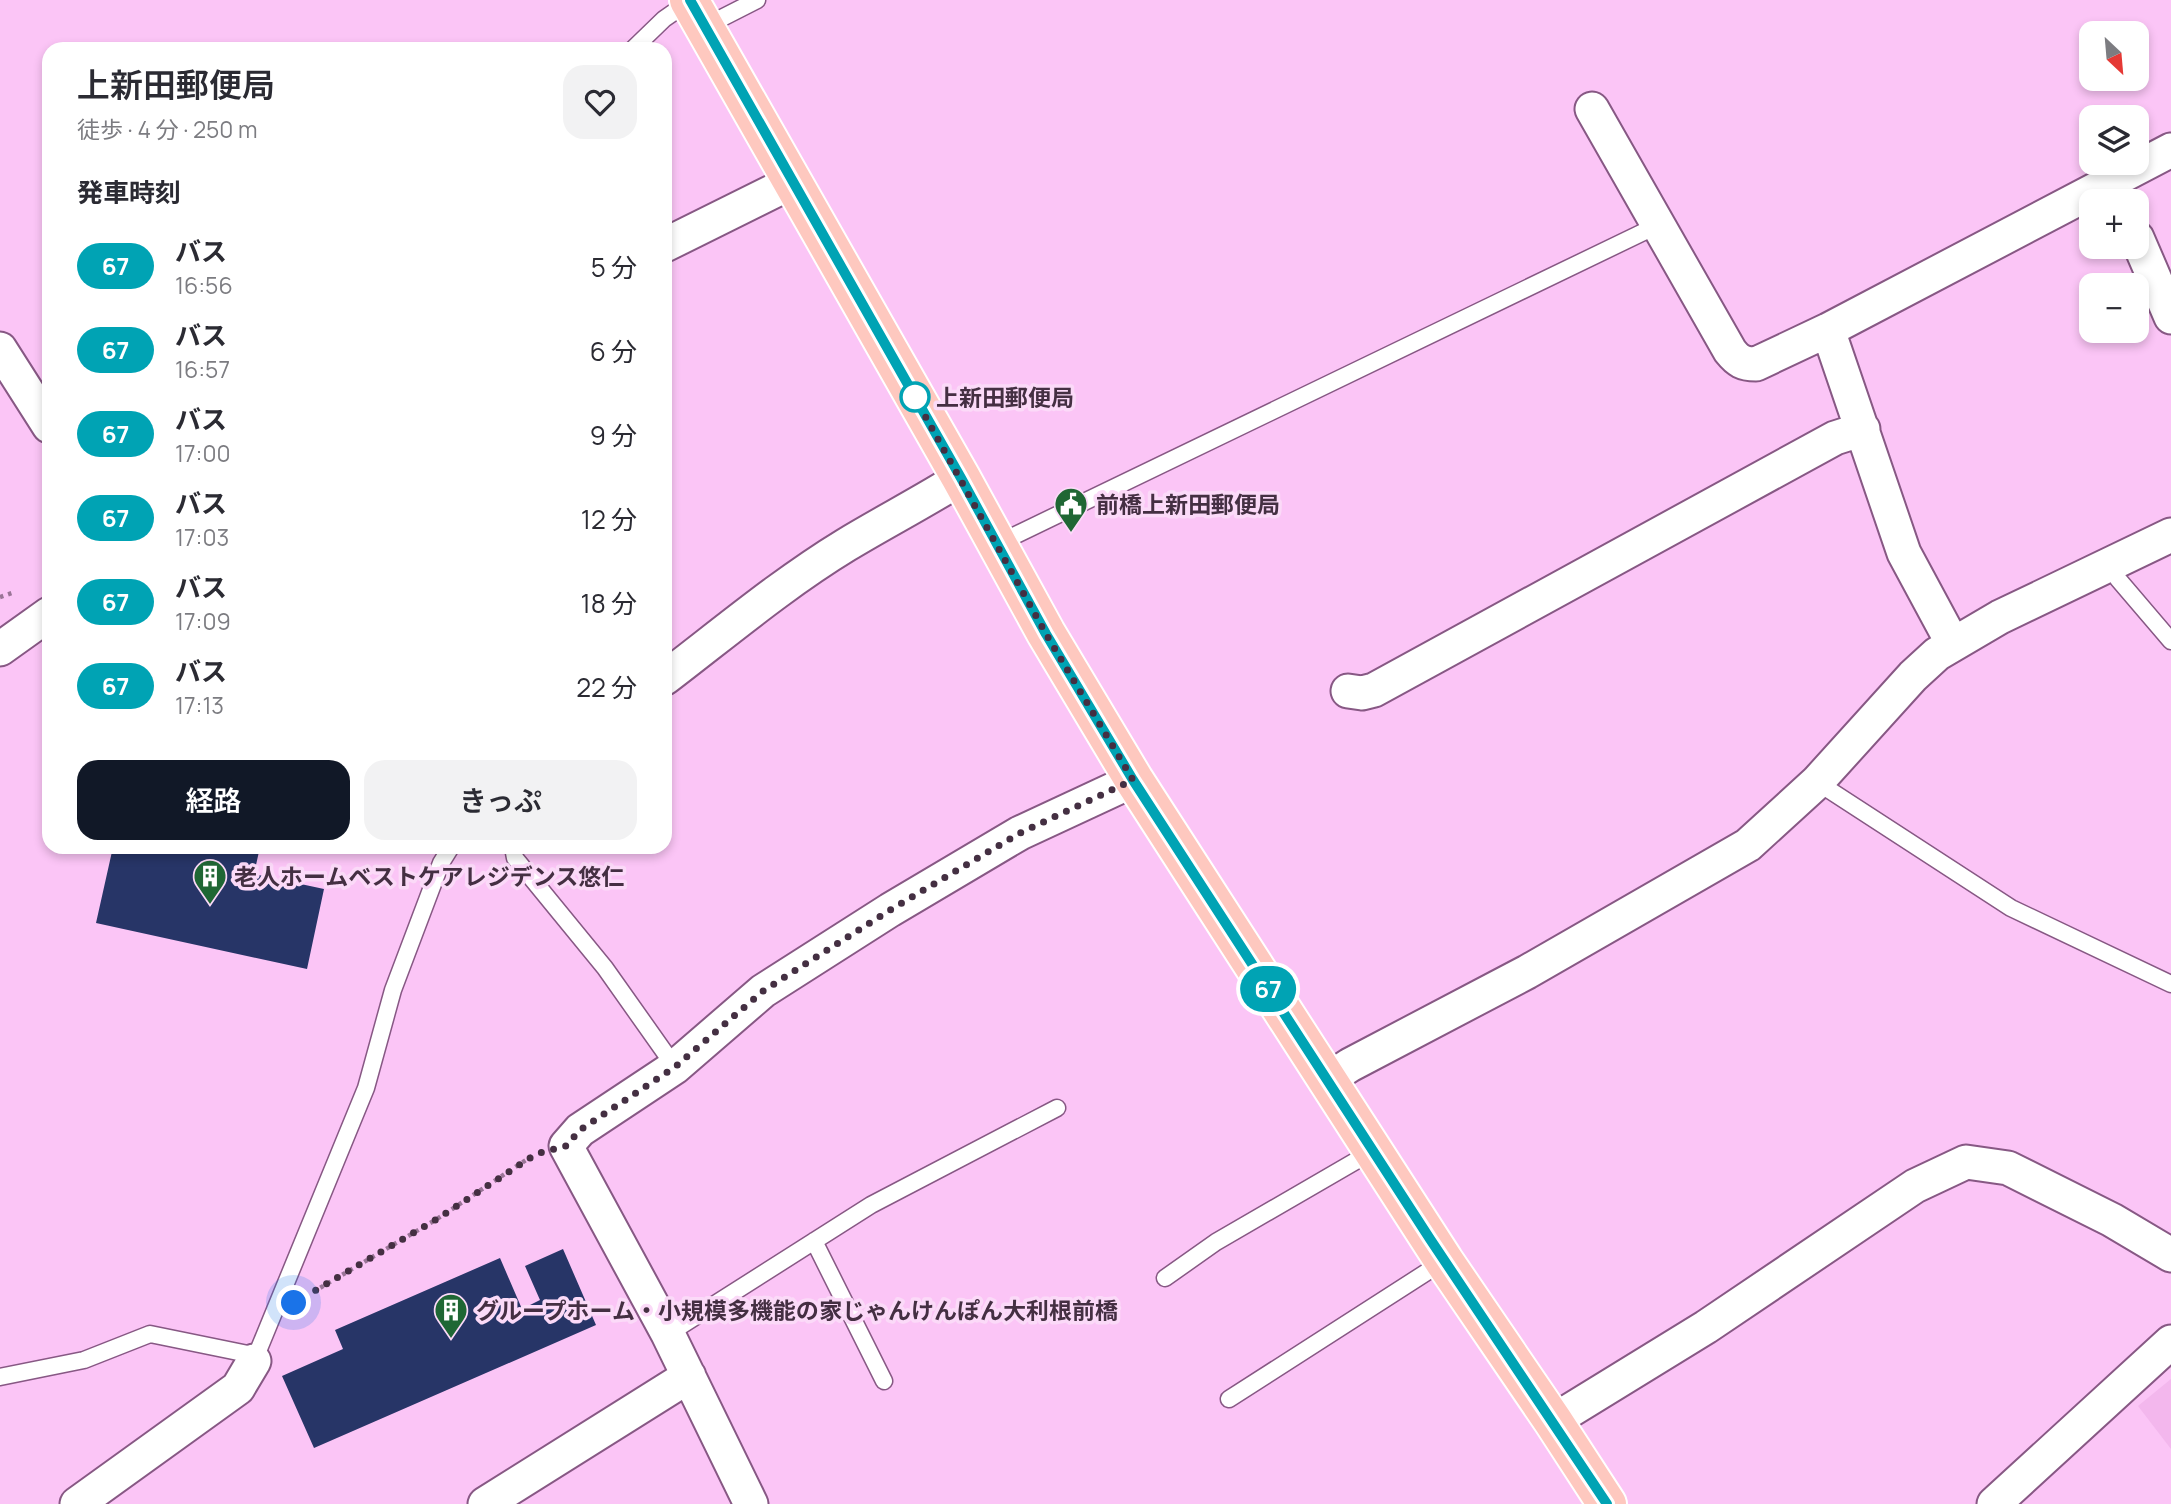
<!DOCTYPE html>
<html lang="ja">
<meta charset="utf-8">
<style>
:root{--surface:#fff;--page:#f2f2f3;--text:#2b2b33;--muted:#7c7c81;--accent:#111827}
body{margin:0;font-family:Manrope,"Noto Sans JP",sans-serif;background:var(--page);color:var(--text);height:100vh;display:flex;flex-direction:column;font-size:26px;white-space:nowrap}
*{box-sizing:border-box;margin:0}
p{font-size:23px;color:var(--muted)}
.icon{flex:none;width:38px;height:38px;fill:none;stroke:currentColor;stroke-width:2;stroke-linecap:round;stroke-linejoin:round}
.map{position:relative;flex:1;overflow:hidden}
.panel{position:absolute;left:42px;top:42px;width:630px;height:812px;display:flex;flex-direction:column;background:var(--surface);border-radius:21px;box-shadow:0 4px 10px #0003}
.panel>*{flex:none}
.badge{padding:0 14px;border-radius:23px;font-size:24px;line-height:46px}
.needle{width:46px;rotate:154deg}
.controls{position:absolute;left:2079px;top:21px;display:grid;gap:14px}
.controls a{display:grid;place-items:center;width:70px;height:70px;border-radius:14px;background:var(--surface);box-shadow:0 4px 10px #0003;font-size:35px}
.you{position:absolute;width:35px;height:35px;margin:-18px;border:5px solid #fff;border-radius:50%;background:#1a73e8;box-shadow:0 0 0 10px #1a73e833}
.map>.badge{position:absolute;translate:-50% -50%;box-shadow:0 0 0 4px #fff}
h2{padding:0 35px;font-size:26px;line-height:63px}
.round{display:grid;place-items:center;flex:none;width:74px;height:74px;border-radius:21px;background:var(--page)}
.head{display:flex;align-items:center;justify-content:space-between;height:119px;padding:0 35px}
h1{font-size:33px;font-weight:600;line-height:52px}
.primary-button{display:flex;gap:14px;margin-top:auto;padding:14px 35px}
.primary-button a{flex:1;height:80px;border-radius:21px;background:var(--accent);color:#fff;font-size:28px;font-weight:600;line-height:80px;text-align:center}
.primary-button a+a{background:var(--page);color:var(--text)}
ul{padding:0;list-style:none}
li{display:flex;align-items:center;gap:21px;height:84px;padding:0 35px}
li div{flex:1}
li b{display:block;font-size:26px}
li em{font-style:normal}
li .badge{min-width:77px;font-weight:700;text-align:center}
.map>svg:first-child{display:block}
.built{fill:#f3b7ed}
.building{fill:#273567}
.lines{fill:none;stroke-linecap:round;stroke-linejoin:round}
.service-casing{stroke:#875884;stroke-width:19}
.minor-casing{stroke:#875884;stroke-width:37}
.primary-casing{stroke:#fff;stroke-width:42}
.path{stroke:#9a7597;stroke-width:4.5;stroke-dasharray:3.5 5;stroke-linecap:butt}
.service{stroke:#fff;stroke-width:16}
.minor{stroke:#fff;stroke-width:33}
.primary{stroke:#fec8bf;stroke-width:38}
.line-casing{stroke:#fff;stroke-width:16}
.line{stroke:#00a3b4;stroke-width:10}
.walk{stroke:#442f42;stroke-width:7;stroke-dasharray:0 12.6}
.stop-dot{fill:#fff;stroke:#00a3b4;stroke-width:3.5}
.labels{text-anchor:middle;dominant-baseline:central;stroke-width:7;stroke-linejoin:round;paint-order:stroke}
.stop-label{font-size:23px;font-weight:bold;fill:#442f42;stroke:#fbdaf8;text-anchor:start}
.poi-label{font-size:23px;font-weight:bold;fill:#442f42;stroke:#fbdaf8;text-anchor:start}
</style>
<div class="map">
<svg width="2171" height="1504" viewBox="0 0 2171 1504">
<rect width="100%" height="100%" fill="#fbc5f6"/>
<path class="built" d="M 2171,1379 L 2171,1449 L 2138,1406 Z"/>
<path class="building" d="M 113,847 L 138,847 L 155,850 L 156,847 L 260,847 L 254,874 L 324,889 L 307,969 L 96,923 Z
M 563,1249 L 596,1325 L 314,1448 L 282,1376 L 343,1349 L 335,1330 L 500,1258 L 522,1309 L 540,1300 L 525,1266 Z"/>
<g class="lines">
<defs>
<path id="service" d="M 704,27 L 757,0
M 633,49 L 664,19 L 690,1
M 997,544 L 1658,225
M 2111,563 L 2118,579 L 2171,641
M 1817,782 L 2011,908 L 2171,984
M 513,847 L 515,858 L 605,968 L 675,1067
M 814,1241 L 884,1381
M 1165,1278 L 1216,1242 L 1373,1151
M 668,1334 L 871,1205 L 1057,1108
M 0,1377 L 84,1360 L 150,1334 L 248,1354 L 254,1361 L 366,1088 L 393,990 L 441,863 L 451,847
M 1229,1399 L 1444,1261"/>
<path id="minor" d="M 1592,109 L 1730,351 C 1738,361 1743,364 1756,364 L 1828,330 L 2171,150
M 2137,238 L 2171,317
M 665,245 L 792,182
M 1828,330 L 1904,553 L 1953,644
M 0,349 L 49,426
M 0,649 L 49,614
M 665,678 C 724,633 782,584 846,545 C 884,522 923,502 961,478
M 1348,691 L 1362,693 L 1374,690 L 1835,438 L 1863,429
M 1327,1080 L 1350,1065 L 1527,972 L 1748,845 L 1817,782 L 1913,676 L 1937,654 L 2000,617 L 2171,535
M 1553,1421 L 1706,1327 L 1915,1186 L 1966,1162 L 2008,1168 L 2112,1220 L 2171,1255
M 77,1504 L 238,1388 L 254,1361
M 485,1504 L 689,1376
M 751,1504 L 668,1334 L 566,1146 L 580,1130 L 675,1067 L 763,991 L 890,910 L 1020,833 L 1134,780
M 1994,1504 L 2171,1342"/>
<path id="primary" d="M 689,0 L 961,478 L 1046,633 L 1134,780 L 1444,1261 L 1553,1421 L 1607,1504"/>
</defs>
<use href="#service" class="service-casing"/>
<use href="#minor" class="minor-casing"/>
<use href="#primary" class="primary-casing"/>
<path class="path" d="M 0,597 L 12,593
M 313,1292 L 437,1219 L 532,1156"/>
<use href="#service" class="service"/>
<use href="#minor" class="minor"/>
<use href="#primary" class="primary"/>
</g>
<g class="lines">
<defs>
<path id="line" d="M 690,0 L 961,478 L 1046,634 L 1133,780 L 1430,1239 L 1607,1504"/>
</defs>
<use href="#line" class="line-casing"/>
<use href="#line" class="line"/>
<path class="walk" d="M 294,1303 L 437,1219 L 536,1154 L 566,1146 L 580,1130 L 675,1067 L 763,991 L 890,910 L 1020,833 L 1133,780 L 1046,634 L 909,387 L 915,397"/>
</g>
<defs>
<symbol id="civic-pin" viewBox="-11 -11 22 30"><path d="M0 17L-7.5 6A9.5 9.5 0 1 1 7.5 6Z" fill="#1f6734" stroke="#fbdaf8"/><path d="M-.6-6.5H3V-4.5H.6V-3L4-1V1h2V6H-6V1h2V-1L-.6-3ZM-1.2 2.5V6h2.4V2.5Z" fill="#fff"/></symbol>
<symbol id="building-pin" viewBox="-11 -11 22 30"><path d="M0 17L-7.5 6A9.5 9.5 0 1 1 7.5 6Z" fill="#1f6734" stroke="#fbdaf8"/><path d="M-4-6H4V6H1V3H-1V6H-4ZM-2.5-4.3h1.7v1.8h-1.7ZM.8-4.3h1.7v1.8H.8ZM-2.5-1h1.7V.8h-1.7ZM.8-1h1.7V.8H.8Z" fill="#fff"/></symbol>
</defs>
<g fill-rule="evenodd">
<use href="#civic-pin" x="1052" y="485" width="38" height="52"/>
<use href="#building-pin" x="191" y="857" width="38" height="52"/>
<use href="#building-pin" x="432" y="1291" width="38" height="52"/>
</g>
<circle class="stop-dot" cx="915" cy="397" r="14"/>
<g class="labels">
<g class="stop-label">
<text x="936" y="397">上新田郵便局</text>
</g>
<g class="poi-label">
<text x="1096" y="504">前橋上新田郵便局</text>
<text x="234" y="876">老人ホームベストケアレジデンス悠仁</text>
<text x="476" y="1310">グループホーム・小規模多機能の家じゃんけんぽん大利根前橋</text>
</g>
</g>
</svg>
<div class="controls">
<a><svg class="needle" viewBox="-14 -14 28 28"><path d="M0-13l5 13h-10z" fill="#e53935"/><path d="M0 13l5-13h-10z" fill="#7c7c81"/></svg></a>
<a><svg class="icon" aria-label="layers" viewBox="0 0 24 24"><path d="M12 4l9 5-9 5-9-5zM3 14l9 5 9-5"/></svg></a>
<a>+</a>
<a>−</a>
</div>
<div class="you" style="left:294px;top:1303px"></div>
<b class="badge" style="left:1268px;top:989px;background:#00a3b4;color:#fff">67</b>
<section class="panel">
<div class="head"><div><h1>上新田郵便局</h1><p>徒歩 · 4 分 · 250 m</p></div><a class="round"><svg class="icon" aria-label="heart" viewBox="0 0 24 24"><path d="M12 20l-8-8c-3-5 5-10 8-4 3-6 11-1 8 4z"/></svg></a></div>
<h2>発車時刻</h2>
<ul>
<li><span class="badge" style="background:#00a3b4;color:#fff">67</span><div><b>バス</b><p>16:56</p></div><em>5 分</em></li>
<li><span class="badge" style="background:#00a3b4;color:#fff">67</span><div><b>バス</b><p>16:57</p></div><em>6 分</em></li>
<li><span class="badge" style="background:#00a3b4;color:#fff">67</span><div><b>バス</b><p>17:00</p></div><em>9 分</em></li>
<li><span class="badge" style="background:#00a3b4;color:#fff">67</span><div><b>バス</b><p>17:03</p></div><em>12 分</em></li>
<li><span class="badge" style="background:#00a3b4;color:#fff">67</span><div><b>バス</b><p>17:09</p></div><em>18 分</em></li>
<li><span class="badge" style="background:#00a3b4;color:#fff">67</span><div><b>バス</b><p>17:13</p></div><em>22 分</em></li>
</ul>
<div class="primary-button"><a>経路</a><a>きっぷ</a></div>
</section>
</div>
